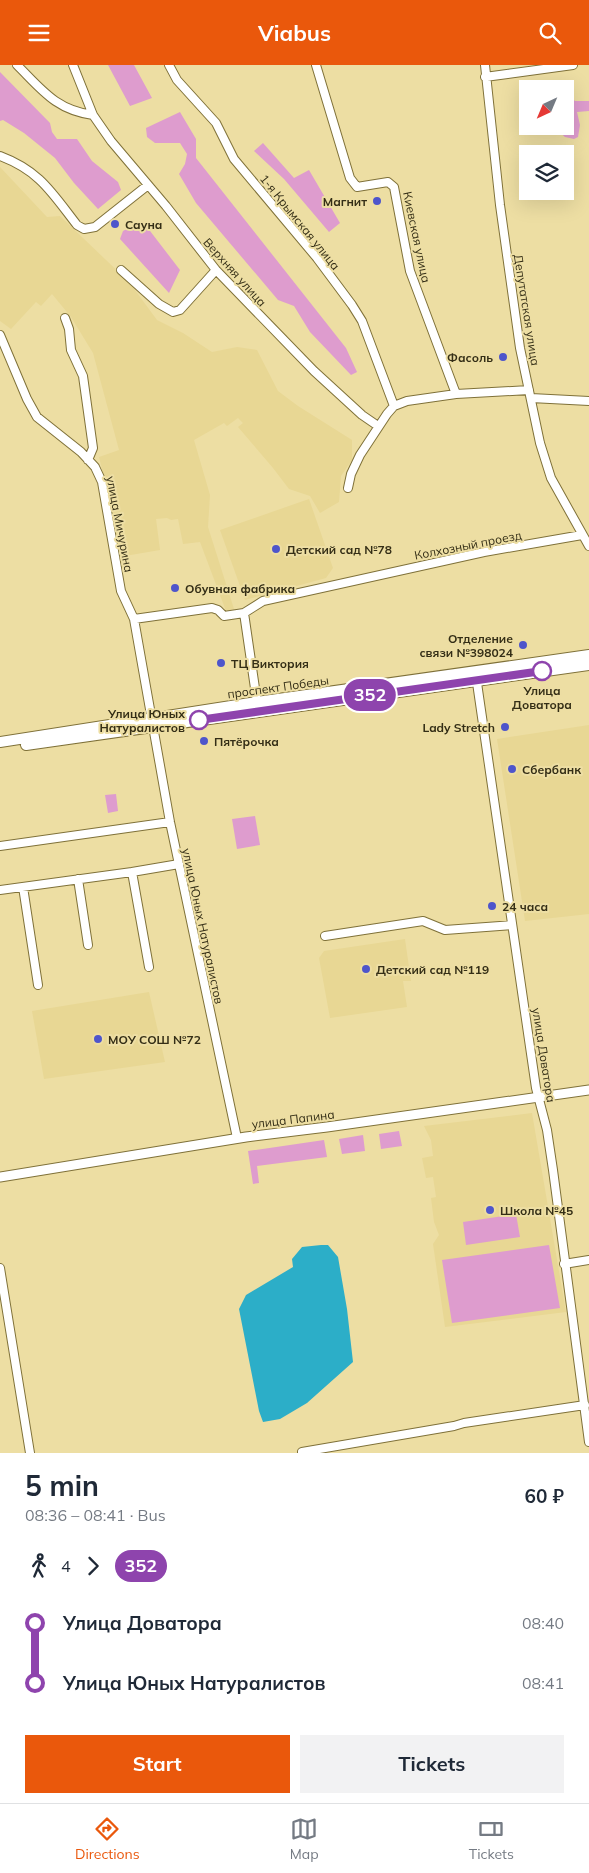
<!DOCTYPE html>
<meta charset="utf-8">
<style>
:root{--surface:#fff;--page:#f2f2f3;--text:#1f2937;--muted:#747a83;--line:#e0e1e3;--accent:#ea580c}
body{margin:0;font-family:Mulish,sans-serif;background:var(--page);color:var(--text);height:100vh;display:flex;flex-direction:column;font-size:19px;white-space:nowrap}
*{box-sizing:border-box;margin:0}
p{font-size:16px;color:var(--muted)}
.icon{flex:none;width:28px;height:28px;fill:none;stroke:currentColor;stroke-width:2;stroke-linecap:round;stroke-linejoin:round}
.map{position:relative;height:1388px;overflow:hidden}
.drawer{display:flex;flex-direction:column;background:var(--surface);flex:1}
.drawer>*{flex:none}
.badge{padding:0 10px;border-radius:16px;font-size:18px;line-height:32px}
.needle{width:32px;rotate:224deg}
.controls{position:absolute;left:519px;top:15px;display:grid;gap:10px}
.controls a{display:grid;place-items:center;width:55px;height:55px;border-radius:0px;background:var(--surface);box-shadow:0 5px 20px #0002;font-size:25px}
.map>.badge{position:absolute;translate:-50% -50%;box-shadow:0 0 0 2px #fff}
.legs{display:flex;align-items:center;gap:8px;height:55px;padding:0 25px;font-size:16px}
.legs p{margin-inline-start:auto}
.headline{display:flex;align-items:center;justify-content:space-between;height:85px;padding:0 25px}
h1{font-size:28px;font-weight:700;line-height:38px}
.primary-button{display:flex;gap:10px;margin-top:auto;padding:10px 25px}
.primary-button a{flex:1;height:58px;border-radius:0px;background:var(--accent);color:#fff;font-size:20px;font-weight:700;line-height:58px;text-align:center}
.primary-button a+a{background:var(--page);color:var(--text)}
ul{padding:0 25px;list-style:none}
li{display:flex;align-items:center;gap:18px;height:60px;font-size:19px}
li i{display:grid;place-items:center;width:8px;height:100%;margin:0 6px;background:currentColor}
li i::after{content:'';width:12px;height:12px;margin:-6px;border:4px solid;border-radius:50%;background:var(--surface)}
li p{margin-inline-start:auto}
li:first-child i{background:linear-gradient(#0000 50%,currentColor 0)}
li:last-child i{background:linear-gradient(currentColor 50%,#0000 0)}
header{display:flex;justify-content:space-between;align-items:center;height:65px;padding:0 25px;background:var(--accent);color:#fff;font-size:22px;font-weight:700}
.menu{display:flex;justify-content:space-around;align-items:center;height:70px;border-top:1px solid var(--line);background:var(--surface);font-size:14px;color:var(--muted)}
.menu a{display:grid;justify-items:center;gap:2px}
.menu .on{color:var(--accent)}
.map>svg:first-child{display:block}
.built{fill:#e8d794}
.green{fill:#de9cce}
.water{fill:#2caec8}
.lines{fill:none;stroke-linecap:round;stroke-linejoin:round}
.minor-casing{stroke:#7f7139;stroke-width:10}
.tertiary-casing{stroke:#7f7139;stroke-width:11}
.secondary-casing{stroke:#7f7139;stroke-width:12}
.minor{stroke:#fff;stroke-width:8}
.tertiary{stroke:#fff;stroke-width:9}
.secondary{stroke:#fff;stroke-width:10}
.line-1-casing{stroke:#fff;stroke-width:11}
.line-1{stroke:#8e44ad;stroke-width:8}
.poi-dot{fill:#4e55cb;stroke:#eddea3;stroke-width:2}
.stop-1-dot{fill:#fff;stroke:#8e44ad;stroke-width:2.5}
.labels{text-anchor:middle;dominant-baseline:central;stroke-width:4;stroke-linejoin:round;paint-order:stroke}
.poi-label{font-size:12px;font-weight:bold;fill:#342e16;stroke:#eddea3;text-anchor:start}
.street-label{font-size:12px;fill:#342e16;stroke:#eddea3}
.stop-label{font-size:12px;font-weight:bold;fill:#342e16;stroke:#eddea3}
</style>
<header><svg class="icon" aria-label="menu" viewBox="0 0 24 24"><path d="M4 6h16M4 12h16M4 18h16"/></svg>Viabus<svg class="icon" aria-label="search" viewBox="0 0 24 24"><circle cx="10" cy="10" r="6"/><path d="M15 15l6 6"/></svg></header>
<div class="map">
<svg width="589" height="1388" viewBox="0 0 589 1388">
<rect width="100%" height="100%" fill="#eddea3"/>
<path class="built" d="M 0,102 L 47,152 L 60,151 L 129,217 L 157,255 L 183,268 L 212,287 L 237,282 L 257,285 L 278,326 L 298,341 L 352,375 L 352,395 L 341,411 L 339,437 L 320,448 L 310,431 L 289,424 L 273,403 L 238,362 L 243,358 L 238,353 L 227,361 L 224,358 L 194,375 L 210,430 L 208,462 L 234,544 L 226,546 L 200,477 L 183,479 L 178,454 L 171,455 L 167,453 L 156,454 L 160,485 L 119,492 L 105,416 L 99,392 L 119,385 L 93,288 L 71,252 L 52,229 L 41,241 L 36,237 L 11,264 L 0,256 Z
M 309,434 L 333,503 L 326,513 L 245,535 L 220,465 Z
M 589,660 L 589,849 L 525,856 L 497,674 Z
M 405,874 L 411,916 L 403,916 L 407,942 L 330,953 L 319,893 L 324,886 Z
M 149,927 L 165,997 L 44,1014 L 32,946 Z
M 532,1048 L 566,1247 L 445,1262 L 433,1179 L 439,1170 L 434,1157 L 431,1133 L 436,1132 L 433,1112 L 426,1113 L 422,1093 L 433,1091 L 431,1075 L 424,1061 Z"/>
<path class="green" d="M 108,0 L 134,0 L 152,33 L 130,41 Z
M 0,7 L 50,58 L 52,67 L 57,74 L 77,74 L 92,96 L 118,117 L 121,125 L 98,144 L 74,118 L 55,93 L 24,68 L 3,55 L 0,56 Z
M 564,19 L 570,21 L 572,33 L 575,36 L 589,36 L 589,46 L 577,47 L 580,60 L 578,72 L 574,74 L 565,72 L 554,62 L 565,61 L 565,24 L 542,24 Z
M 180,47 L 196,74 L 196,93 L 346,283 L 357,307 L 351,310 L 310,267 L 294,241 L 278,235 L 196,138 L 179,109 L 185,99 L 187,89 L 180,78 L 155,78 L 147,72 L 146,63 Z
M 263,78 L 294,113 L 309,105 L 340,158 L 329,167 L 284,114 L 254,86 Z
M 138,158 L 147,162 L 180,205 L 169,228 L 120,174 L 123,166 Z
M 116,729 L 118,746 L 108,748 L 105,730 Z
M 255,751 L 260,780 L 237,784 L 232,754 Z
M 399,1066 L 402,1081 L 381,1084 L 379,1069 Z
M 363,1070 L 365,1086 L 342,1089 L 339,1074 Z
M 324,1075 L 327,1092 L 257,1101 L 259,1118 L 253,1119 L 248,1086 Z
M 516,1149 L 520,1172 L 466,1180 L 463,1157 Z
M 549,1180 L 560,1243 L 452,1258 L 442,1195 Z"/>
<path class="water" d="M 321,1180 L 328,1180 L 338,1192 L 347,1244 L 353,1297 L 307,1338 L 280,1354 L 263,1357 L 259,1346 L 239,1244 L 246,1230 L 293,1202 L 292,1194 L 302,1182 Z"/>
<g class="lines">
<defs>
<path id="minor" d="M 17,0 C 42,25 56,45 93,50
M 73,0 L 93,50 L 111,76 L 166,141 L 216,205 L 314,306 L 362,350 L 378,361
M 169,0 L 177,15 L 216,58 L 234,94 L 317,193 L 352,240 L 362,256 L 394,341
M 316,0 L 350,113 L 357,122 L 388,117 L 394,122 L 410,206 L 456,329
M 485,0 L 500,140 L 520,283 L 540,378 L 551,413 L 589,481
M 485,12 L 573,0
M 0,91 C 40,106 52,128 77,160 L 84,164 L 95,162 L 148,120
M 121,205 L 159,239 L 173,247 L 180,245 L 216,205
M 65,253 L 69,264 L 71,285 L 83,311 L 93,383 L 88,395
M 0,270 L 27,334 L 37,352 L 81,387 L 95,402 L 102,417 L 121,526 L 134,554 L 170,757 L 237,1073
M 531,333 L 589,336
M 348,423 L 351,409 L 360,390 L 387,349 L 394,341 L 407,336 L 456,329 L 529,325
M 244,548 L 257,637
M 134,554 L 212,543 L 218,545 L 224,551 L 244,548 L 263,536 L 484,487 L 582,470
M 476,611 L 536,1023 L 547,1065 L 553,1105 L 589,1377
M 0,781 L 170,757
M 132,807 L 149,902
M 78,814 L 88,880
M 23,822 L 38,920
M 0,825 L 132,807 L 179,799
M 325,871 L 423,856 L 445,865 L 512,860
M 564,1199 L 589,1195
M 0,1203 L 30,1388
M 302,1387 L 454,1361 L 464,1358 L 585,1340"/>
<path id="tertiary" d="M 0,1112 L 246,1072 L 327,1062 L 589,1025"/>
<path id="secondary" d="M 0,677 L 257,637 L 589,590
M 26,680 L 589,600"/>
</defs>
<use href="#minor" class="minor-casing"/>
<use href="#tertiary" class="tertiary-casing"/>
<use href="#secondary" class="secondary-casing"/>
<use href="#minor" class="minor"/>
<use href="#tertiary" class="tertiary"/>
<use href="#secondary" class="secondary"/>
</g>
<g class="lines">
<defs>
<path id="line-1" d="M 199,655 L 542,606"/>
</defs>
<use href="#line-1" class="line-1-casing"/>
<use href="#line-1" class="line-1"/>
</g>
<g class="poi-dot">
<circle cx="377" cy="136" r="5"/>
<circle cx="115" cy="159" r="5"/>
<circle cx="503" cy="292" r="5"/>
<circle cx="276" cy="484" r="5"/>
<circle cx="175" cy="523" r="5"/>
<circle cx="523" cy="580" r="5"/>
<circle cx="221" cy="598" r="5"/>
<circle cx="505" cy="662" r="5"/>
<circle cx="204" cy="676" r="5"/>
<circle cx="512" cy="704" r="5"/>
<circle cx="492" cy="841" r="5"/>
<circle cx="366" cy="904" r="5"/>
<circle cx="98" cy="974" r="5"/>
<circle cx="490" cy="1145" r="5"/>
</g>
<g class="stop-1-dot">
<circle cx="542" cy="606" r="9"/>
<circle cx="199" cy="655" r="9"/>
</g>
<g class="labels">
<g class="poi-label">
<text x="367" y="136" text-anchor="end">Магнит</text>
<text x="125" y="159">Сауна</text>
<text x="493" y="292" text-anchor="end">Фасоль</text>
<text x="286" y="484">Детский сад №78</text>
<text x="185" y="523">Обувная фабрика</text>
<text x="513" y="573" text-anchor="end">Отделение<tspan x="513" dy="14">связи №398024</tspan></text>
<text x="231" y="598">ТЦ Виктория</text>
<text x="495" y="662" text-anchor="end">Lady Stretch</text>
<text x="214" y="676">Пятёрочка</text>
<text x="522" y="704">Сбербанк</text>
<text x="502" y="841">24 часа</text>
<text x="376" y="904">Детский сад №119</text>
<text x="108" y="974">МОУ СОШ №72</text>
<text x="500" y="1145">Школа №45</text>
</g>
<g class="street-label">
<text transform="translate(300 157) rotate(51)">1-я Крымская улица</text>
<text transform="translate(417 172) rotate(78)">Киевская улица</text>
<text transform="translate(235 207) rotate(48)">Верхняя улица</text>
<text transform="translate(527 245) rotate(81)">Депутатская улица</text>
<text transform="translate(120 459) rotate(79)">улица Мичурина</text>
<text transform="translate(468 480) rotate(-11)">Колхозный проезд</text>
<text transform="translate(278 622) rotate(-8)">проспект Победы</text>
<text transform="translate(203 861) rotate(78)">улица Юных Натуралистов</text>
<text transform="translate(544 990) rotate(81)">улица Доватора</text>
<text transform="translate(293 1054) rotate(-7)">улица Папина</text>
</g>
<g class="stop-label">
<text x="542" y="625">Улица<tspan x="542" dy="14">Доватора</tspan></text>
<text x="185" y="648" text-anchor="end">Улица Юных<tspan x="185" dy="14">Натуралистов</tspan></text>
</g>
</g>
</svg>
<div class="controls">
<a><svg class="needle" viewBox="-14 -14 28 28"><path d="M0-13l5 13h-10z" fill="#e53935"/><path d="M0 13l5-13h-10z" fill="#747a83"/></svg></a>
<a><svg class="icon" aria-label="layers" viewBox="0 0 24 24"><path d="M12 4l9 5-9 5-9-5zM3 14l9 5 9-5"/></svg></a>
</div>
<b class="badge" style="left:370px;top:630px;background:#8e44ad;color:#fff">352</b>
</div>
<section class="drawer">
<div class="headline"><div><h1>5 min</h1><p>08:36 – 08:41 · Bus</p></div><b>60 ₽</b></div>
<div class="legs"><svg class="icon" aria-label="walk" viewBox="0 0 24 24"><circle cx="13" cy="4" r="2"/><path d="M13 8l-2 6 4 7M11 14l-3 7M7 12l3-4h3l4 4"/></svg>4<svg class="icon" aria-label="forward" viewBox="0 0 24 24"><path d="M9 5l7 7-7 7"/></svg><b class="badge" style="background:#8e44ad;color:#fff">352</b></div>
<ul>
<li><i style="color:#8e44ad"></i><b>Улица Доватора</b><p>08:40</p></li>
<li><i style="color:#8e44ad"></i><b>Улица Юных Натуралистов</b><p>08:41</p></li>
</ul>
<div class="primary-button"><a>Start</a><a>Tickets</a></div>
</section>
<nav class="menu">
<a class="on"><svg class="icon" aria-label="directions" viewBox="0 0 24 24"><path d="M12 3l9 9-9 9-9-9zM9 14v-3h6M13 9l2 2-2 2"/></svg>Directions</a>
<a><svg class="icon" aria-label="map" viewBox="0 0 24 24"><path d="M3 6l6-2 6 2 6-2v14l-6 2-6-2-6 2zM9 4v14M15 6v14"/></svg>Map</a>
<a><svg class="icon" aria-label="tickets" viewBox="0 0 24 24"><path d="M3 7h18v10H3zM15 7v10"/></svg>Tickets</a>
</nav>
